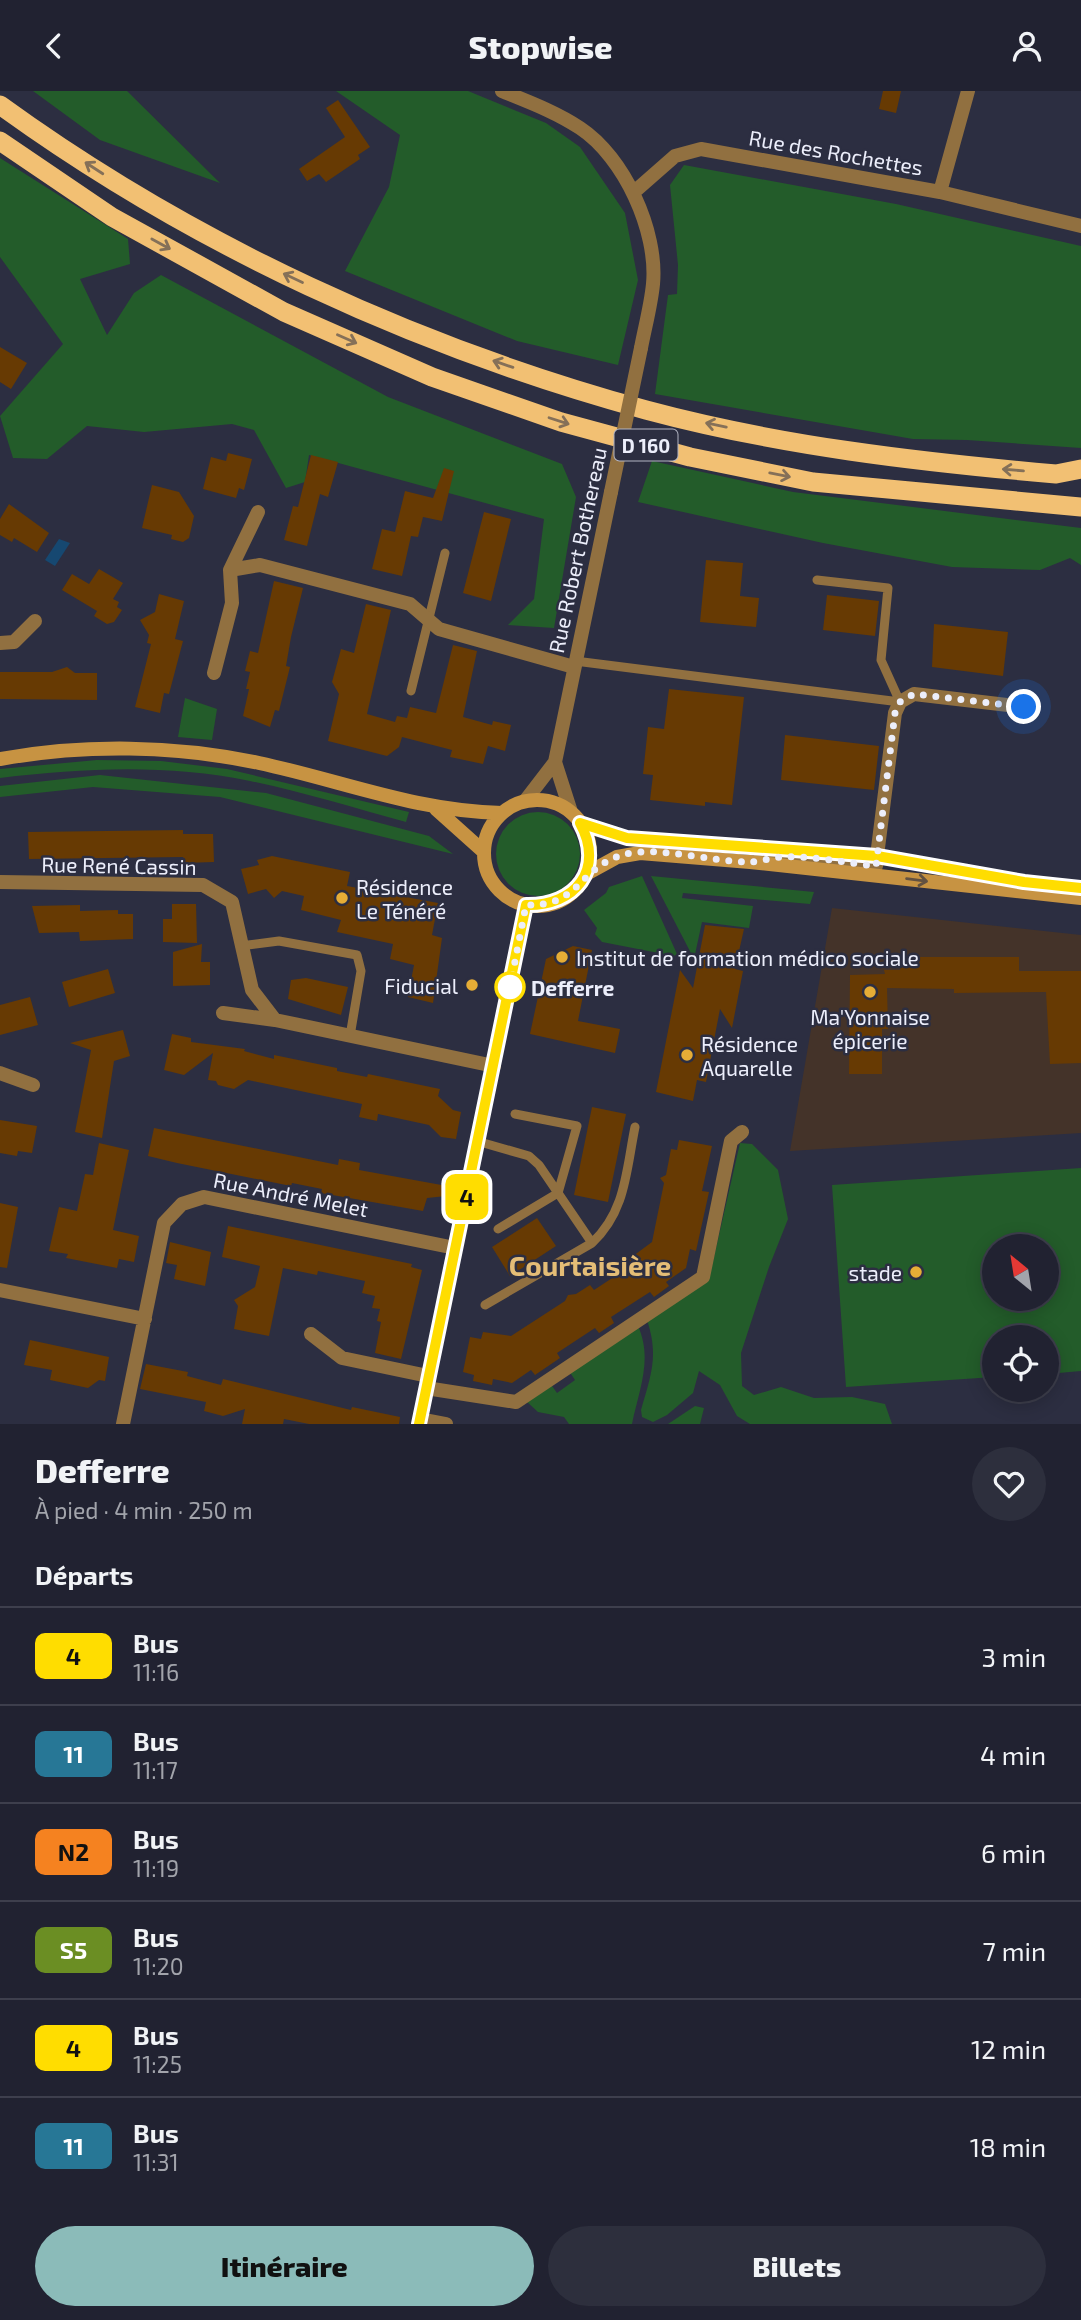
<!DOCTYPE html>
<html lang="fr">
<meta charset="utf-8">
<style>
:root{--surface:#212231;--page:#2d2f3d;--text:#f1f3f6;--muted:#a2a4ab;--line:#3e3f4d;--accent:#8bbbb9}
body{margin:0;font-family:"Exo 2",sans-serif;background:var(--page);color:var(--text);height:100vh;display:flex;flex-direction:column;font-size:26px;white-space:nowrap}
*{box-sizing:border-box;margin:0}
p{font-size:23px;color:var(--muted)}
.icon{flex:none;width:38px;height:38px;fill:none;stroke:currentColor;stroke-width:2;stroke-linecap:round;stroke-linejoin:round}
.map{position:relative;height:1333px;overflow:hidden}
.drawer{display:flex;flex-direction:column;background:var(--surface);flex:1}
.drawer>*{flex:none}
.badge{padding:0 14px;border-radius:10px;font-size:24px;line-height:46px}
.needle{width:46px;rotate:330deg}
.controls{position:absolute;left:982px;top:1143px;display:grid;gap:14px}
.controls a{display:grid;place-items:center;width:77px;height:77px;border-radius:50%;background:var(--surface);box-shadow:0 4px 18px #0003,0 0 0 2px var(--line);font-size:35px}
.you{position:absolute;width:35px;height:35px;margin:-18px;border:5px solid #fff;border-radius:50%;background:#1a73e8;box-shadow:0 0 0 10px #1a73e833}
.map>.badge{position:absolute;translate:-50% -50%;box-shadow:0 0 0 4px #fff}
h2{padding:0 35px;font-size:26px;line-height:63px}
.round{display:grid;place-items:center;flex:none;width:74px;height:74px;border-radius:37px;background:var(--page)}
.summary{display:flex;align-items:center;justify-content:space-between;height:119px;padding:0 35px}
h1{font-size:33px;font-weight:800;line-height:52px}
.action{display:flex;gap:14px;margin-top:auto;padding:14px 35px}
.action a{flex:1;height:80px;border-radius:42px;background:var(--accent);color:#111;font-size:28px;font-weight:800;line-height:80px;text-align:center}
.action a+a{background:var(--page);color:var(--text)}
ul{padding:0;list-style:none}
li{display:flex;align-items:center;gap:21px;height:98px;padding:0 35px;border-top:2px solid var(--line)}
li div{flex:1}
li b{display:block;font-size:26px}
li em{font-style:normal}
li .badge{min-width:77px;font-weight:700;text-align:center}
header{display:flex;justify-content:space-between;align-items:center;height:91px;padding:0 35px;background:var(--surface);font-size:32px;font-weight:800}
.map>svg:first-child{display:block}
.education{fill:#443329}
.green{fill:#235c2a;fill-rule:evenodd}
.water{fill:#164871}
.building{fill:#673a03}
.lines{fill:none;stroke-linecap:round;stroke-linejoin:round}
.service{stroke:#917040;stroke-width:9}
.pedestrian{stroke:#917040;stroke-width:14}
.minor{stroke:#917040;stroke-width:14}
.tertiary{stroke:#917040;stroke-width:14}
.secondary{stroke:#c79342;stroke-width:14}
.trunk{stroke:#f2c073;stroke-width:19}
.minor-bridge{stroke:#917040;stroke-width:14}
.oneway{stroke:#857058}
.oneway2{stroke:#625141}
.line-casing{stroke:#fff;stroke-width:16}
.line{stroke:#fd0;stroke-width:10}
.walk{stroke:#eceefb;stroke-width:7;stroke-dasharray:0 12.6}
.poi-dot{fill:#e6ad36;stroke:#2c2e41;stroke-width:2.5}
.stop-dot{fill:#fff;stroke:#fd0;stroke-width:3.5}
.labels{text-anchor:middle;dominant-baseline:central;stroke-width:5;stroke-linejoin:round;paint-order:stroke}
.shield{fill:#2c2e41;stroke:#b2b4c3;stroke-width:2}
.shield-label{font-size:19px;font-weight:bold;fill:#eceefb}
.street-label{font-size:21px;fill:#eceefb;stroke:#2c2e41}
.poi-label{font-size:21px;fill:#eceefb;stroke:#2c2e41;text-anchor:start}
.stop-label{font-size:21px;font-weight:bold;fill:#eceefb;stroke:#2c2e41;text-anchor:start}
.district-label{font-size:28px;font-weight:bold;fill:#e4bd76;stroke:#2c2e41}
</style>
<header><svg class="icon" aria-label="back" viewBox="0 0 24 24"><path d="M15 5l-7 7 7 7"/></svg>Stopwise<svg class="icon" aria-label="person" viewBox="0 0 24 24"><circle cx="12" cy="8" r="4"/><path d="M4 21q1-7 8-7t8 7"/></svg></header>
<div class="map">
<svg width="1081" height="1333" viewBox="0 0 1081 1333">
<rect width="100%" height="100%" fill="#2c2e41"/>
<path class="education" d="M 832,817 L 1081,844 L 1081,1042 L 790,1060 Z"/>
<path class="green" d="M 33,0 L 127,0 L 220,92 L 100,49 Z
M 336,0 L 468,0 L 546,32 L 580,56 L 625,122 L 638,189 L 618,274 L 517,250 L 345,180 L 389,96 L 400,44 Z
M 0,67 L 128,148 L 130,173 L 80,188 L 107,244 L 134,202 L 161,184 L 388,306 L 562,373 L 576,406 L 554,537 L 508,534 L 534,508 L 544,428 L 309,364 L 305,391 L 286,397 L 254,339 L 232,333 L 144,341 L 87,335 L 47,368 L 13,367 L 0,325 L 63,253 L 0,166 Z
M 684,74 L 896,113 L 1081,155 L 1081,357 L 967,349 L 913,348 L 655,303 L 668,204 L 677,203 L 678,174 L 670,94 Z
M 652,370 L 793,401 L 1081,437 L 1081,474 L 1070,467 L 1040,479 L 952,476 L 823,452 L 638,411 Z
M 185,607 L 217,618 L 212,649 L 178,646 Z
M 97,669 L 161,670 L 227,678 L 409,721 L 406,731 C 354,717 303,701 250,690 C 167,673 84,677 0,687 L 0,678 Z
M 100,684 L 266,702 L 429,745 L 453,763 L 220,706 L 93,696 L 0,706 L 0,695 Z
M496 763a42 42 0 1 1 84 0a42 42 0 1 1-84 0Z
M 642,785 L 677,863 L 674,865 L 602,851 L 595,843 L 597,837 L 584,819 L 606,802 L 609,796 Z
M 651,785 L 814,801 L 810,813 L 683,802 L 682,807 L 753,815 L 749,837 L 702,831 L 694,868 Z
M 740,1052 L 752,1053 L 778,1079 L 788,1128 L 769,1176 L 741,1262 L 742,1295 L 754,1304 L 781,1296 L 814,1307 L 852,1306 L 885,1313 L 892,1333 L 750,1333 L 737,1325 L 720,1294 L 699,1280 L 693,1302 L 667,1324 L 653,1331 L 642,1326 L 641,1319 C 651,1284 659,1265 647,1229 L 709,1188 Z
M 1081,1077 L 1081,1280 L 1047,1283 L 1046,1246 L 994,1246 L 994,1286 L 846,1296 L 832,1094 ZM 994,1155 L 1046,1155 L 1046,1208 L 994,1208 Z
M 638,1235 C 653,1268 639,1299 632,1333 L 569,1333 L 564,1326 L 538,1321 L 526,1310 L 550,1292 L 557,1302 L 575,1289 L 569,1280 Z
M 695,1315 L 704,1317 L 700,1333 L 668,1333 Z"/>
<path class="water" d="M 59,448 L 70,452 L 55,475 L 45,469 Z"/>
<path class="building" d="M 883,0 L 901,0 L 896,22 L 879,18 Z
M 338,9 L 370,56 L 358,64 L 360,68 L 326,91 L 319,83 L 307,90 L 299,78 L 345,46 L 326,17 Z
M 0,256 L 27,272 L 11,298 L 0,291 Z
M 228,362 L 252,368 L 244,399 L 239,397 L 236,407 L 203,398 L 211,366 L 226,370 Z
M 311,364 L 338,371 L 328,406 L 320,403 L 307,455 L 284,449 L 293,415 L 298,416 Z
M 444,377 L 454,380 L 442,430 L 423,426 L 418,446 L 411,445 L 402,485 L 372,478 L 382,438 L 395,441 L 405,400 L 433,407 Z
M 152,394 L 179,401 L 194,425 L 189,447 L 183,451 L 171,448 L 172,444 L 142,437 Z
M 9,413 L 49,442 L 37,461 L 14,447 L 12,451 L 0,444 L 0,428 Z
M 484,421 L 511,428 L 491,510 L 463,502 Z
M 706,469 L 743,472 L 740,505 L 759,507 L 756,536 L 700,531 Z
M 99,478 L 123,492 L 113,508 L 119,511 L 117,516 L 122,519 L 114,531 L 107,533 L 94,525 L 97,520 L 62,499 L 72,483 L 89,493 Z
M 274,490 L 303,497 L 291,546 L 286,575 L 290,576 L 279,620 L 275,619 L 270,636 L 243,625 L 249,598 L 246,598 L 250,581 L 245,580 L 250,560 L 258,562 Z
M 159,503 L 184,510 L 175,548 L 183,550 L 169,603 L 164,602 L 160,622 L 135,616 L 151,553 L 147,552 L 149,544 L 140,529 L 155,521 Z
M 827,504 L 879,510 L 875,545 L 823,539 Z
M 366,513 L 391,519 L 367,623 L 395,631 L 397,625 L 407,627 L 410,616 L 436,622 L 453,554 L 477,560 L 463,626 L 492,634 L 493,630 L 511,634 L 505,660 L 488,655 L 483,673 L 450,666 L 452,659 L 402,646 L 399,656 L 387,665 L 328,650 L 339,603 L 332,591 L 341,558 L 354,562 Z
M 934,533 L 1008,541 L 1003,585 L 932,576 Z
M 67,576 L 75,582 L 97,582 L 97,609 L 0,608 L 0,581 L 52,581 Z
M 669,598 L 744,606 L 732,714 L 705,711 L 705,715 L 650,709 L 653,684 L 643,683 L 648,636 L 664,638 Z
M 785,644 L 879,655 L 874,699 L 781,689 Z
M 183,739 L 183,743 L 213,743 L 214,771 L 183,772 L 183,766 L 29,768 L 28,741 Z
M 272,765 L 350,781 L 347,795 L 438,812 L 432,844 L 442,847 L 433,912 L 408,906 L 414,874 L 390,868 L 393,853 L 337,841 L 341,829 L 301,819 L 304,805 L 282,800 L 274,807 L 266,798 L 248,803 L 241,778 L 259,774 L 257,769 Z
M 172,813 L 196,813 L 197,852 L 163,851 L 163,828 L 172,828 Z
M 80,814 L 80,820 L 118,819 L 118,823 L 133,823 L 133,848 L 80,850 L 79,841 L 39,842 L 32,815 Z
M 705,834 L 744,838 L 735,878 L 743,880 L 732,937 L 720,918 L 706,991 L 697,989 L 693,1010 L 656,1001 L 680,879 L 693,897 Z
M 202,853 L 201,871 L 210,871 L 210,894 L 173,895 L 173,861 Z
M 573,855 L 592,859 L 578,930 L 620,938 L 615,962 L 530,943 L 546,868 Z
M 900,866 L 1019,866 L 1019,880 L 1081,880 L 1081,972 L 1050,973 L 1046,901 L 954,902 L 954,898 L 887,897 L 888,938 L 882,938 L 882,983 L 849,983 L 850,884 L 885,883 L 884,879 L 900,879 Z
M 108,878 L 115,902 L 69,916 L 62,891 Z
M 306,887 L 348,896 L 341,924 L 288,908 L 291,889 Z
M 30,906 L 38,934 L 0,944 L 0,914 Z
M 123,939 L 130,965 L 114,970 L 102,1047 L 75,1041 L 91,959 L 70,952 Z
M 172,943 L 191,947 L 191,951 L 245,958 L 244,960 L 274,968 L 274,964 L 337,977 L 337,980 L 367,986 L 368,983 L 440,998 L 438,1005 L 453,1019 L 461,1021 L 456,1048 L 441,1046 L 429,1034 L 378,1023 L 377,1030 L 359,1026 L 362,1013 L 248,989 L 234,998 L 218,994 L 216,990 L 208,989 L 213,962 L 184,984 L 164,979 Z
M 592,1016 L 626,1023 L 608,1111 L 574,1104 Z
M 0,1029 L 37,1035 L 32,1062 L 18,1060 L 17,1065 L 0,1062 Z
M 154,1037 L 338,1074 L 339,1068 L 360,1072 L 359,1079 L 458,1097 L 456,1104 L 427,1107 L 423,1120 L 321,1102 L 322,1098 L 292,1092 L 291,1095 L 177,1072 L 148,1065 Z
M 679,1049 L 712,1055 L 702,1100 L 709,1101 L 696,1160 L 690,1158 L 686,1177 L 666,1191 L 669,1195 L 654,1206 L 650,1201 L 611,1226 L 614,1232 L 599,1242 L 595,1237 L 557,1262 L 560,1267 L 535,1284 L 531,1279 L 512,1292 L 493,1288 L 492,1294 L 473,1290 L 474,1284 L 463,1281 L 470,1246 L 481,1248 L 483,1241 L 511,1245 L 565,1210 L 568,1204 L 576,1203 L 590,1194 L 594,1199 L 632,1174 L 629,1168 L 652,1151 L 664,1092 L 660,1087 L 666,1084 L 671,1058 L 677,1059 Z
M 99,1052 L 129,1059 L 113,1139 L 139,1145 L 134,1171 L 119,1168 L 117,1177 L 66,1167 L 68,1163 L 49,1160 L 59,1116 L 77,1120 L 85,1083 L 93,1084 Z
M 0,1112 L 18,1116 L 7,1177 L 0,1176 Z
M 537,1127 L 556,1155 L 510,1185 L 492,1156 Z
M 228,1135 L 412,1173 L 411,1176 L 422,1179 L 401,1268 L 375,1262 L 381,1231 L 377,1230 L 380,1218 L 372,1217 L 375,1205 L 362,1202 L 365,1190 L 318,1180 L 317,1184 L 283,1177 L 269,1245 L 234,1238 L 238,1215 L 234,1209 L 255,1196 L 260,1175 L 222,1166 Z
M 170,1151 L 211,1161 L 205,1195 L 174,1188 L 177,1174 L 166,1172 Z
M 30,1249 L 109,1266 L 105,1290 L 99,1289 L 88,1297 L 50,1289 L 52,1279 L 24,1274 Z
M 146,1273 L 188,1281 L 187,1285 L 221,1294 L 223,1288 L 351,1319 L 352,1316 L 400,1326 L 399,1333 L 309,1333 L 284,1328 L 283,1333 L 242,1333 L 245,1318 L 223,1325 L 204,1320 L 206,1311 L 140,1298 Z"/>
<g class="lines">
<path class="service" d="M 817,489 L 888,497 L 881,569 L 900,611
M 575,570 L 900,611
M 411,600 L 445,462
M 240,855 L 279,850 L 357,864 L 361,880 L 350,945
M 480,1051 L 529,1065 L 539,1074 L 592,1152
M 498,1138 L 558,1102 L 577,1035 L 515,1023
M 485,1214 L 592,1152 C 626,1120 626,1080 635,1036"/>
<path class="pedestrian" d="M 426,1297 L 516,1311 L 703,1186 L 731,1050 L 742,1041"/>
<path class="minor" d="M 502,0 C 529,11 556,21 580,37 C 624,66 658,140 653,193 C 651,214 645,236 641,257
M 634,101 L 675,65 L 701,58 L 940,101 L 968,0
M 940,101 L 1081,135
M 230,479 L 258,421
M 0,552 L 14,551 L 35,530
M 214,582 L 232,512 L 230,479 L 260,474 L 410,513 L 439,538 L 574,576
M 555,671 L 571,721
M 525,710 L 555,671 L 611,401
M 877,765 L 895,622 L 900,611 L 914,603 L 1024,616
M 0,791 L 203,794 L 232,811 L 252,899 L 275,929 L 494,975
M 223,922 L 275,929
M 0,982 L 33,994
M 0,1199 L 145,1228
M 311,1243 L 342,1267 L 428,1285
M 420,1328 L 446,1333
M 123,1333 L 164,1132 L 182,1113 L 204,1106 L 455,1157
M 419,1333 L 526,814"/>
<path class="tertiary" d="M 758,770 L 782,766 L 876,775 L 877,765"/>
<path class="secondary" d="M 0,668 C 84,653 175,654 259,672 C 343,690 415,720 502,722
M484 762a53 53 0 1 1 106 0a53 53 0 1 1-106 0Z
M 436,718 L 484,761
M 581,732 L 627,747 L 877,765 L 1024,791 L 1081,797
M 586,783 L 617,766 L 640,762 L 750,771 L 1081,807"/>
<path class="trunk" d="M 0,14 C 193,154 416,256 646,319 C 780,355 919,371 1056,383 L 1081,378
M 0,50 L 112,126 L 284,221 L 432,286 L 561,331 L 690,366 L 813,391 L 1081,416"/>
<path class="minor-bridge" d="M 611,401 L 641,257"/>
</g>
<defs><path id="oneway-shaft" d="M-6 0H5M1.5-3L5.5 0L1.5 3" fill="none" stroke-width="1.6" stroke-linecap="round" stroke-linejoin="round" transform="scale(1.75)"/></defs>
<g class="oneway">
<use href="#oneway-shaft" transform="translate(94 77) rotate(-147)"/>
<use href="#oneway-shaft" transform="translate(161 153) rotate(29)"/>
<use href="#oneway-shaft" transform="translate(293 187) rotate(-155)"/>
<use href="#oneway-shaft" transform="translate(347 248) rotate(24)"/>
<use href="#oneway-shaft" transform="translate(503 273) rotate(-161)"/>
<use href="#oneway-shaft" transform="translate(559 330) rotate(18)"/>
<use href="#oneway-shaft" transform="translate(716 334) rotate(-168)"/>
<use href="#oneway-shaft" transform="translate(1013 379) rotate(-175)"/>
<use href="#oneway-shaft" transform="translate(780 384) rotate(11)"/>
</g>
<use class="oneway2" href="#oneway-shaft" transform="translate(917 789) rotate(7)"/>
<g class="lines">
<defs>
<path id="line" d="M 419,1333 L 526,814 C 576,815 605,778 580,732 L 627,747 L 877,765 L 1024,791 L 1081,797"/>
</defs>
<use href="#line" class="line-casing"/>
<use href="#line" class="line"/>
<path class="walk" d="M 510,896 L 526,814 C 581,816 578,775 626,763 C 658,755 714,771 749,771 C 759,771 770,767 780,766 C 811,764 846,772 876,775 L 895,622 L 900,611 L 914,603 L 1024,616"/>
</g>
<g class="poi-dot">
<circle cx="342" cy="807" r="7"/>
<circle cx="562" cy="866" r="7"/>
<circle cx="472" cy="894" r="7"/>
<circle cx="870" cy="901" r="7"/>
<circle cx="687" cy="964" r="7"/>
<circle cx="916" cy="1181" r="7"/>
</g>
<circle class="stop-dot" cx="510" cy="896" r="14"/>
<g class="labels">
<rect class="shield" x="614.5" y="338.5" width="63" height="31" rx="5"/>
<g class="shield-label">
<text x="646" y="354">D 160</text>
</g>
<g class="street-label">
<text transform="translate(836 61) rotate(10)">Rue des Rochettes</text>
<text transform="translate(577 459) rotate(-78)">Rue Robert Bothereau</text>
<text transform="translate(119 774) rotate(1)">Rue René Cassin</text>
<text transform="translate(291 1103) rotate(11)">Rue André Melet</text>
</g>
<g class="poi-label">
<text x="356" y="795">Résidence<tspan x="356" dy="24">Le Ténéré</tspan></text>
<text x="576" y="866">Institut de formation médico sociale</text>
<text x="458" y="894" text-anchor="end">Fiducial</text>
<text x="870" y="925" text-anchor="middle">Ma'Yonnaise<tspan x="870" dy="24">épicerie</tspan></text>
<text x="701" y="952">Résidence<tspan x="701" dy="24">Aquarelle</tspan></text>
<text x="902" y="1181" text-anchor="end">stade</text>
</g>
<g class="stop-label">
<text x="531" y="896">Defferre</text>
</g>
<g class="district-label">
<text x="590" y="1174">Courtaisière</text>
</g>
</g>
</svg>
<div class="controls">
<a><svg class="needle" viewBox="-14 -14 28 28"><path d="M0-13l5 13h-10z" fill="#e53935"/><path d="M0 13l5-13h-10z" fill="#a2a4ab"/></svg></a>
<a><svg class="icon" aria-label="locate" viewBox="0 0 24 24"><circle cx="12" cy="12" r="6"/><path d="M12 2v4M12 18v4M2 12h4M18 12h4"/></svg></a>
</div>
<div class="you" style="left:1024px;top:616px"></div>
<b class="badge" style="left:467px;top:1106px;background:#fd0;color:#111">4</b>
</div>
<section class="drawer">
<div class="summary"><div><h1>Defferre</h1><p>À pied · 4 min · 250 m</p></div><a class="round"><svg class="icon" aria-label="heart" viewBox="0 0 24 24"><path d="M12 20l-8-8c-3-5 5-10 8-4 3-6 11-1 8 4z"/></svg></a></div>
<h2>Départs</h2>
<ul>
<li><span class="badge" style="background:#fd0;color:#111">4</span><div><b>Bus</b><p>11:16</p></div><em>3 min</em></li>
<li><span class="badge" style="background:#277796;color:#fff">11</span><div><b>Bus</b><p>11:17</p></div><em>4 min</em></li>
<li><span class="badge" style="background:#f58220;color:#111">N2</span><div><b>Bus</b><p>11:19</p></div><em>6 min</em></li>
<li><span class="badge" style="background:#6b8e23;color:#fff">S5</span><div><b>Bus</b><p>11:20</p></div><em>7 min</em></li>
<li><span class="badge" style="background:#fd0;color:#111">4</span><div><b>Bus</b><p>11:25</p></div><em>12 min</em></li>
<li><span class="badge" style="background:#277796;color:#fff">11</span><div><b>Bus</b><p>11:31</p></div><em>18 min</em></li>
</ul>
<div class="action"><a>Itinéraire</a><a>Billets</a></div>
</section>
